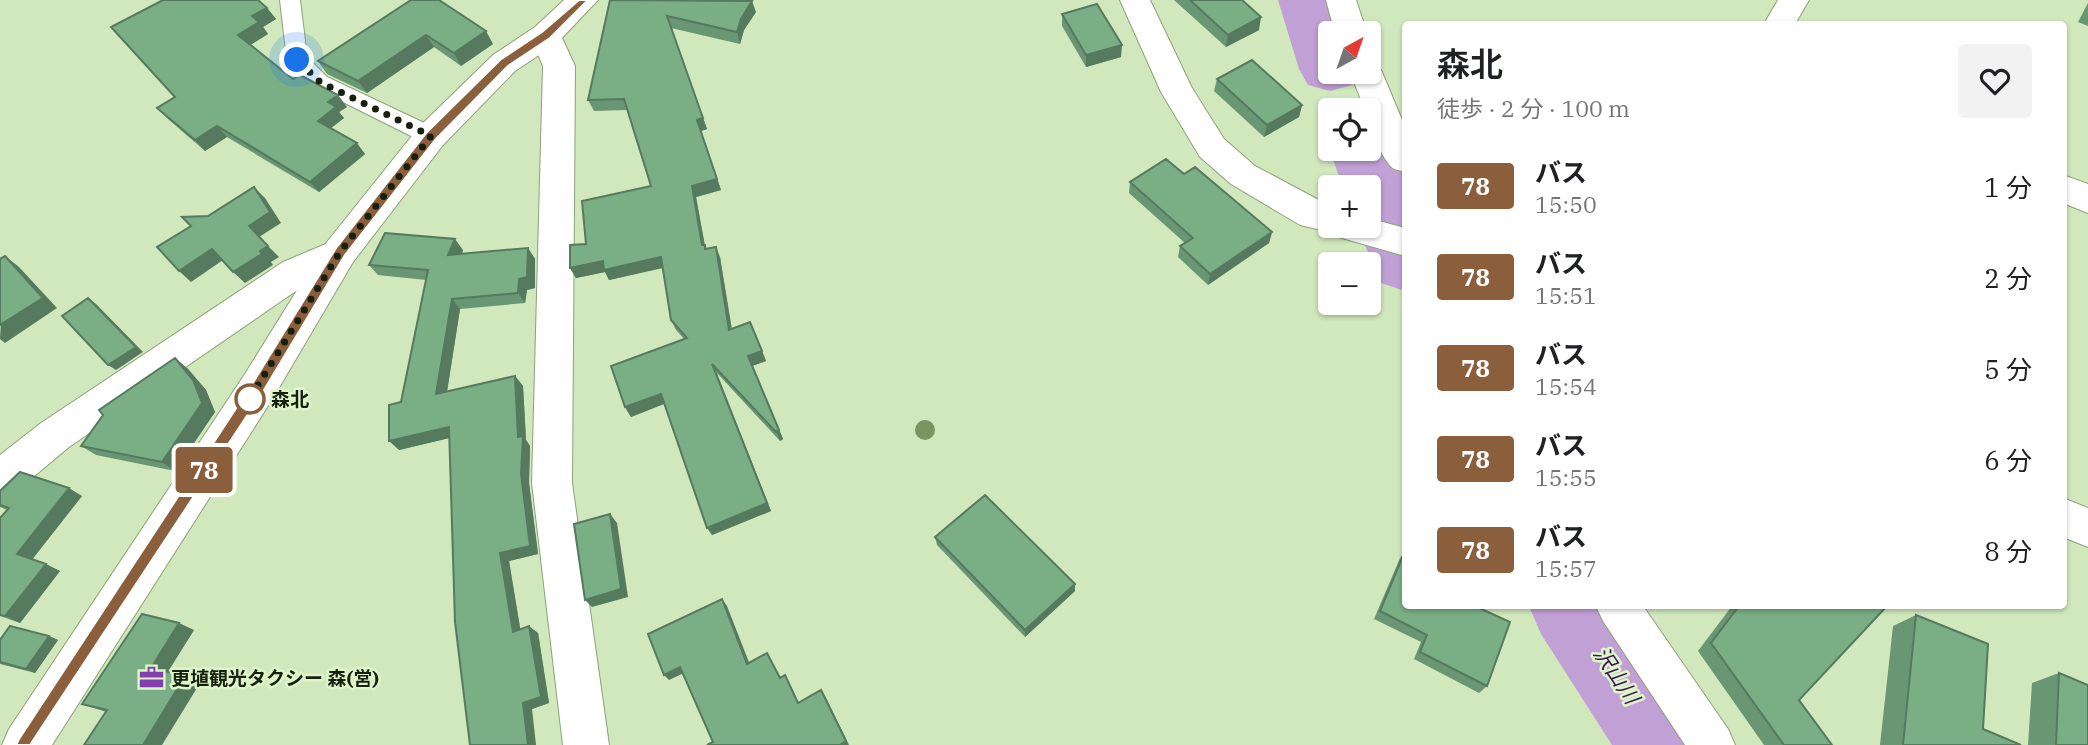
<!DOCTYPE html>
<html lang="ja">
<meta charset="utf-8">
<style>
:root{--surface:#fff;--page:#f2f2f2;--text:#202124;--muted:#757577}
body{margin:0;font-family:"IBM Plex Serif","Noto Sans JP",serif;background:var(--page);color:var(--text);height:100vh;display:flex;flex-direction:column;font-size:26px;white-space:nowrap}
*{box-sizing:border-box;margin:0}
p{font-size:23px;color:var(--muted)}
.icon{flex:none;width:38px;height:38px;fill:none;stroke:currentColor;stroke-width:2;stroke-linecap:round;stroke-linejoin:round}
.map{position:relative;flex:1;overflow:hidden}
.sheet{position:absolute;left:1402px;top:21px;width:665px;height:588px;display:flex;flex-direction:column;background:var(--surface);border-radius:7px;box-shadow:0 2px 5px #0004}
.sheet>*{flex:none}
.badge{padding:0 14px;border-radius:5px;font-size:24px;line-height:46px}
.needle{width:46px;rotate:40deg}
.buttons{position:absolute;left:1318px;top:21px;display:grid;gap:14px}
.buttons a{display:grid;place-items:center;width:63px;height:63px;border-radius:7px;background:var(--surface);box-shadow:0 2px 5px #0004;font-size:35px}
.you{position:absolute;width:35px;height:35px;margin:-18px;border:5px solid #fff;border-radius:50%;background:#1a73e8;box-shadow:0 0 0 10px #1a73e833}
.map>.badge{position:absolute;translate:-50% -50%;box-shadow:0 0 0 4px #fff}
.round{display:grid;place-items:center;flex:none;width:74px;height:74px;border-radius:7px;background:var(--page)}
.headline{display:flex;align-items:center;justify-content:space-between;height:119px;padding:0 35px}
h1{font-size:33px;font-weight:600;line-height:52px}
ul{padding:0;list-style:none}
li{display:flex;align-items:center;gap:21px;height:91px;padding:0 35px}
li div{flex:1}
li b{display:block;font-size:26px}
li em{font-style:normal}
li .badge{min-width:77px;font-weight:700;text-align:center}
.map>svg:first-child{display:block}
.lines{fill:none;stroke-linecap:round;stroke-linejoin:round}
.river{fill:#c0a0d5;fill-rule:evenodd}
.lane-casing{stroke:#8ca279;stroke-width:2}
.street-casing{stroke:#8ca279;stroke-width:2}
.secondary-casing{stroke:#8ca279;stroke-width:2}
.lane{fill:#fff;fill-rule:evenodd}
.street{fill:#fff;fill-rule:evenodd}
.secondary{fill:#fff;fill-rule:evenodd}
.tree{fill:#7b9461}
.wall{fill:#699673}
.shaded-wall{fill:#557a5e}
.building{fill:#7aaf86;stroke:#557a5e;stroke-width:2}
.line{fill:#8b5e3c;stroke:#fff;stroke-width:2}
.walk{stroke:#171f0f;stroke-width:7;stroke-dasharray:0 12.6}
.stop-dot{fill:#fff;stroke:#8b5e3c;stroke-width:3.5}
.labels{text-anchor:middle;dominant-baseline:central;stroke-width:5;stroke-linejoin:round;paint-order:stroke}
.stop-label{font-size:19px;font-weight:bold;fill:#171f0f;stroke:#ddf5c9;text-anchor:start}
.poi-label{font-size:19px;font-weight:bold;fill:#171f0f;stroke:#ddf5c9;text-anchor:start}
.water-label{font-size:21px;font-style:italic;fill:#3e1654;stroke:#ddf5c9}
</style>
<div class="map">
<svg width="2088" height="745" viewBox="0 0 2088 745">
<rect width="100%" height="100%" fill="#d0e8bc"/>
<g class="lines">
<path class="river" d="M 1278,0 L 1338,0 L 1349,33 L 1330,33 L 1330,72 L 1359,72 L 1352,85 L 1330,91 L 1308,85 L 1299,69 Z
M 1368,127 L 1384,132 L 1405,178 L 1405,291 L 1381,283 L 1357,226 L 1368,226 L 1368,187 L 1343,187 L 1329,149 L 1330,146 L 1330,149 L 1368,149 Z
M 1529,606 L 1618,606 L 1694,714 L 1707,745 L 1612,745 L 1541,634 Z"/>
<defs>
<path id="lane" d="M 280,0 L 300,0 L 307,57 L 327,77 L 439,130 L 442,136 L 439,142 L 431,144 L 423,142 L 313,87 L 290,65 L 287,60 Z"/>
<path id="street" d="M 1326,0 L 1356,0 L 1367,33 L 1335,33 Z
M 1778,0 L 1809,0 L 1795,24 L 1764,24 Z
M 546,24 L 557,27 L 575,66 L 572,483 L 609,745 L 563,745 L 532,483 L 543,66 L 530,35 L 535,27 Z
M 1368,61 L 1377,64 L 1382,72 L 1405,127 L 1405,172 C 1405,172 1395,169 1394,169 C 1382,161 1368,124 1368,110 L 1365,110 L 1350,72 L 1368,72 Z
M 2063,175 L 2088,184 L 2088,213 L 2063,203 Z
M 340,238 L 353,242 L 358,252 L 353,262 L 309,282 L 69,447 L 14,493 L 0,498 L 0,455 L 41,423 L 283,262 Z
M 1596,606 L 1643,606 L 1728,729 L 1735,745 L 1685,745 L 1603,621 Z"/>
<path id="secondary" d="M 564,0 L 598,0 L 557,43 L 515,71 L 443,145 L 353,262 L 273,398 L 52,745 L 2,745 L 9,729 L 245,374 L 327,242 L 419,127 L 493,55 L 535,27 Z
M 1120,0 L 1150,0 L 1192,88 L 1224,139 L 1255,166 L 1330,206 L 1330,226 L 1368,226 L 1368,218 L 1405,228 L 1405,256 L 1335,236 L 1334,233 L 1300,225 L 1231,184 L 1200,157 L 1161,92 Z
M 2063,498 L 2088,508 L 2088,547 L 2063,537 Z"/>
</defs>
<use href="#lane" class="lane-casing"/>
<use href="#street" class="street-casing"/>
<use href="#secondary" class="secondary-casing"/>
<use href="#lane" class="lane"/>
<use href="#street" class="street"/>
<use href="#secondary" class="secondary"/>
</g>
<circle class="tree" cx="925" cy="430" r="10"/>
<path class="wall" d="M 411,0 L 493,44 L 461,66 L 434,47 L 367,93 L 327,74 L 318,61 Z
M 1174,0 L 1242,0 L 1259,30 L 1226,47 Z
M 610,1 L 756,12 L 744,30 L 740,44 L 671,28 L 707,129 L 701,131 L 721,190 L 696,197 L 705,245 L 706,249 L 720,257 L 732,329 L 762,351 L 766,361 L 752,366 L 783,439 L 780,441 L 717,373 L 771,511 L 712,535 L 664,404 L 631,417 L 625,407 L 684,339 L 676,330 L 671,320 L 663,268 L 609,280 L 605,272 L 576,278 L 570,268 L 586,244 L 651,186 L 627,110 L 594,111 L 588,100 Z
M 2088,3 L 2088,26 L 2078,22 Z
M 267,8 L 276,19 L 263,27 L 268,34 L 250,45 L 293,79 L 347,107 L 339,112 L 344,118 L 331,128 L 365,154 L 319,192 L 227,137 L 205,151 L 168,119 L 157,108 L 175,97 Z
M 1062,14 L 1121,57 L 1086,67 L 1062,26 Z
M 1217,79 L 1302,105 L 1299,117 L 1264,137 L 1214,91 Z
M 1184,174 L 1272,232 L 1269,243 L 1208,285 L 1178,257 L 1180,246 L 1185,243 L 1129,193 L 1130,182 Z
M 528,248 L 535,259 L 535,288 L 527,290 L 525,303 L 460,309 L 447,392 L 515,376 L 523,386 L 526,440 L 530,446 L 529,483 L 538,554 L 509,561 L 520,629 L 538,633 L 549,703 L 532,709 L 449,438 L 399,450 L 401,402 L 426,280 L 378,275 L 369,265 L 463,250 L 462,254 Z
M 175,358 L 188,369 L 206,390 L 215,412 L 175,471 L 96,455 L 81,446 Z
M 0,491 L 82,496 L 32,559 L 60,571 L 20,623 L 0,616 L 0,518 L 7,510 L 0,507 Z
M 935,537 L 1075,584 L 1075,591 L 1025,637 L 937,545 Z
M 1405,551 L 1487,686 L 1479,693 L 1414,659 L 1421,642 L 1374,619 L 1400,558 Z
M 1732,606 L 1887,606 L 1799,700 L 1832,745 L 1764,745 L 1698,651 Z
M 1916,615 L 1983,729 L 2021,745 L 1880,745 L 1893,626 Z
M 194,630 L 168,672 L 185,676 L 200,683 L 106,712 L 82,704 Z
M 49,636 L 58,640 L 35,673 L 0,664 L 0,640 Z
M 2059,673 L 2088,745 L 2028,745 L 2032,683 Z"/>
<path class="shaded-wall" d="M 752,1 L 756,12 L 744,30 L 740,44 L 737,32 L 741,19 Z
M 267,8 L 276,19 L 263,27 L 268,34 L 247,47 L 238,35 L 252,16 Z
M 1261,17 L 1259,30 L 1226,47 L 1228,35 Z
M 486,31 L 493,44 L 461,66 L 454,53 Z
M 426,35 L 434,47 L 367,93 L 358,81 Z
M 1122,45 L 1121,57 L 1086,67 L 1086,55 Z
M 338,95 L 347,107 L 339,112 L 344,118 L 326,132 L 318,121 L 328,102 Z
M 1302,105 L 1299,117 L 1264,137 L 1267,125 Z
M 703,118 L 707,129 L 701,131 L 721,190 L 696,197 L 705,248 L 705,245 L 709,255 L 702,245 L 692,186 L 697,120 Z
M 217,126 L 227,137 L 205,151 L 195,140 Z
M 357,143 L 365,154 L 319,192 L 310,182 Z
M 254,187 L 265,198 L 281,223 L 259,237 L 249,226 Z
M 1272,232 L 1269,243 L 1208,285 L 1210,274 Z
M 455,239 L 463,250 L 456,266 L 448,255 Z
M 268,246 L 279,257 L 271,262 L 273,265 L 245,283 L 233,272 Z
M 716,247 L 720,257 L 733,339 L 729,330 Z
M 528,248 L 535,259 L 535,288 L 527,290 L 525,303 L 518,293 L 519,279 Z
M 212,249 L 223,260 L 191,282 L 179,271 Z
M 5,256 L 19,267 L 57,308 L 5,343 L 0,339 Z
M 661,257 L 666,267 L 609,280 L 605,272 L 576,278 L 570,268 L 603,261 Z
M 88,298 L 96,304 L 143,352 L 116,370 L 108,365 Z
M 452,299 L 460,309 L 445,404 L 436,394 Z
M 762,351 L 766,361 L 752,366 L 783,439 L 780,441 L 748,356 Z
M 175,358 L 188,369 L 206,390 L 215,412 L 175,471 L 162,462 Z
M 712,364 L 771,511 L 712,535 L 707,528 Z
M 515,376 L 523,386 L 526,440 L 530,446 L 529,483 L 538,554 L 509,561 L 522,639 L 513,632 L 500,553 L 521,474 L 518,437 Z
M 661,394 L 666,403 L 631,417 L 625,407 Z
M 449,427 L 458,436 L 399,450 L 389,441 Z
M 69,488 L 82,496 L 31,561 L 17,554 Z
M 610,514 L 617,523 L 628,597 L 592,607 L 585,600 Z
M 46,564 L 60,571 L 20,623 L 5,616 Z
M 1075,584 L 1075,591 L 1025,637 L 1025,630 Z
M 722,599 L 727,606 L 752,670 L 747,664 Z
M 179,623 L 194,630 L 166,674 L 151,668 Z
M 529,626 L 538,633 L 549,703 L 532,709 L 536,745 L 528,745 L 523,703 Z
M 49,636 L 58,640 L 35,673 L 26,669 Z
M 680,667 L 686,672 L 669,680 L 664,675 Z
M 185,676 L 200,683 L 162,745 L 143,745 Z
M 821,690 L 825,696 L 849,745 L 840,745 Z"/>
<path class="building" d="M 163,0 L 258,0 L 267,8 L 252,16 L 259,22 L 238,35 L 293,79 L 300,75 L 338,95 L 328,102 L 336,107 L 318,121 L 357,143 L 310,182 L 217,126 L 195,140 L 157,108 L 175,97 L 111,27 Z
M 411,0 L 439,0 L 486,31 L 454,53 L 426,35 L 358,81 L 318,61 Z
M 610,0 L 752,1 L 741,19 L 737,32 L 667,16 L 703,118 L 697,120 L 717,179 L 692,186 L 702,245 L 705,245 L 705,249 L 716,247 L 729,330 L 750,322 L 762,351 L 748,356 L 779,430 L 776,432 L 712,364 L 767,503 L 707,528 L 661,394 L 625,407 L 611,366 L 687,338 L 671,320 L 661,257 L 604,270 L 603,261 L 570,268 L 570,245 L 586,244 L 582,201 L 651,186 L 624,99 L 588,100 Z
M 1190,0 L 1242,0 L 1261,17 L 1228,35 Z
M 1097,4 L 1122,45 L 1086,55 L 1062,14 Z
M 1252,60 L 1302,105 L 1267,125 L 1217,79 Z
M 1166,159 L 1184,174 L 1195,167 L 1272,232 L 1210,274 L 1180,246 L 1193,238 L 1130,182 Z
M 254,187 L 270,212 L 249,226 L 268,246 L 260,251 L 262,254 L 233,272 L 212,249 L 179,271 L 157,247 L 191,226 L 182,217 L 208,216 Z
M 385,233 L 455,239 L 448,255 L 528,248 L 527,277 L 519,279 L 518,293 L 452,299 L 436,394 L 515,376 L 518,437 L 523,436 L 521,474 L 530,546 L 500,553 L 513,632 L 529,626 L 541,697 L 523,703 L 528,745 L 470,745 L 455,622 L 449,427 L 389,441 L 389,405 L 401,402 L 428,270 L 369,265 Z
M 5,256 L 43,298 L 0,325 L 0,259 Z
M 88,298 L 136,347 L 108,365 L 62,316 Z
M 175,358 L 193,380 L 202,403 L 162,462 L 81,446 L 103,415 L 99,410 Z
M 20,472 L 69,488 L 17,554 L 46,564 L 5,616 L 0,615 L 0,518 L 9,508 L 0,505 L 0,491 Z
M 985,495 L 1075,584 L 1025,630 L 935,537 Z
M 610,514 L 621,589 L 585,600 L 574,524 Z
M 1405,551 L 1405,606 L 1475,606 L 1510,622 L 1487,686 L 1420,652 L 1427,635 L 1380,611 Z
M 722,599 L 747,664 L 767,653 L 780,678 L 785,675 L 798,703 L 821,690 L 846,741 L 840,745 L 707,745 L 713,742 L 680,667 L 664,675 L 648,634 Z
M 1739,606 L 1887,606 L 1799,700 L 1832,745 L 1784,745 L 1711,643 Z
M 142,614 L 179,623 L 151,668 L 185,676 L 143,745 L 84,745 L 107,710 L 82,704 Z
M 1916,615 L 1988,644 L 1983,729 L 2021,745 L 1903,745 Z
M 10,626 L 49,636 L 26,669 L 0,662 L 0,640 Z
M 2059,673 L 2088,685 L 2088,745 L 2056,745 Z"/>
<path class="line" d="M 579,0 L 588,0 L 550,38 L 508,66 L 436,139 L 345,255 L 264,390 L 30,745 L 16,745 L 19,739 L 254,381 L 336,248 L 427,132 L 500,60 L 542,32 Z"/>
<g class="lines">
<path class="walk" d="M 250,399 L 244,408 L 340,252 L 431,136 L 320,82 L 297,60"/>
</g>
<defs>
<symbol id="office-bare" viewBox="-9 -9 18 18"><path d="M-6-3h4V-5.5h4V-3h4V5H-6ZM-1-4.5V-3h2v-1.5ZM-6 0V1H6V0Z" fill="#853cae" stroke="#ddf5c9" stroke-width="2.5" paint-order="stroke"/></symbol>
</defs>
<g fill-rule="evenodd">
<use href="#office-bare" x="134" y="660" width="35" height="35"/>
</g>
<circle class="stop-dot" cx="250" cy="399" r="14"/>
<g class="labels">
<g class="stop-label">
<text x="271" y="399">森北</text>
</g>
<g class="poi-label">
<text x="171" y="678">更埴観光タクシー 森(営)</text>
</g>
<g class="water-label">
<text transform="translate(1617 675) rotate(56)">沢山川</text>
</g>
</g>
</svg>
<div class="buttons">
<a><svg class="needle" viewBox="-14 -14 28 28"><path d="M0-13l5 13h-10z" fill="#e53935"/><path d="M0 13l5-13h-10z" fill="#757577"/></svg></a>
<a><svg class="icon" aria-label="locate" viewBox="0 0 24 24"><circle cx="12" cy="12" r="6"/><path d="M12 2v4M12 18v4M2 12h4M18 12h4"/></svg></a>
<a>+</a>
<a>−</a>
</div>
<div class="you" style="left:297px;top:60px"></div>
<b class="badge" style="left:204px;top:470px;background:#8b5e3c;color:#fff">78</b>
<section class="sheet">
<div class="headline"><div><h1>森北</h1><p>徒歩 · 2 分 · 100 m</p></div><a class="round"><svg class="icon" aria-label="heart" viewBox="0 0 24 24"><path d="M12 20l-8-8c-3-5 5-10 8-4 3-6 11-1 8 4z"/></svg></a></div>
<ul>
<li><span class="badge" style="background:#8b5e3c;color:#fff">78</span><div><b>バス</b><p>15:50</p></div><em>1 分</em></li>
<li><span class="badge" style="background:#8b5e3c;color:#fff">78</span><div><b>バス</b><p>15:51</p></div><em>2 分</em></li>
<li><span class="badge" style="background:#8b5e3c;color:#fff">78</span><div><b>バス</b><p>15:54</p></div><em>5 分</em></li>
<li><span class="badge" style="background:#8b5e3c;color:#fff">78</span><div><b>バス</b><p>15:55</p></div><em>6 分</em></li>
<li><span class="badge" style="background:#8b5e3c;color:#fff">78</span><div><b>バス</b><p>15:57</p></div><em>8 分</em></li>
</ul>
</section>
</div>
